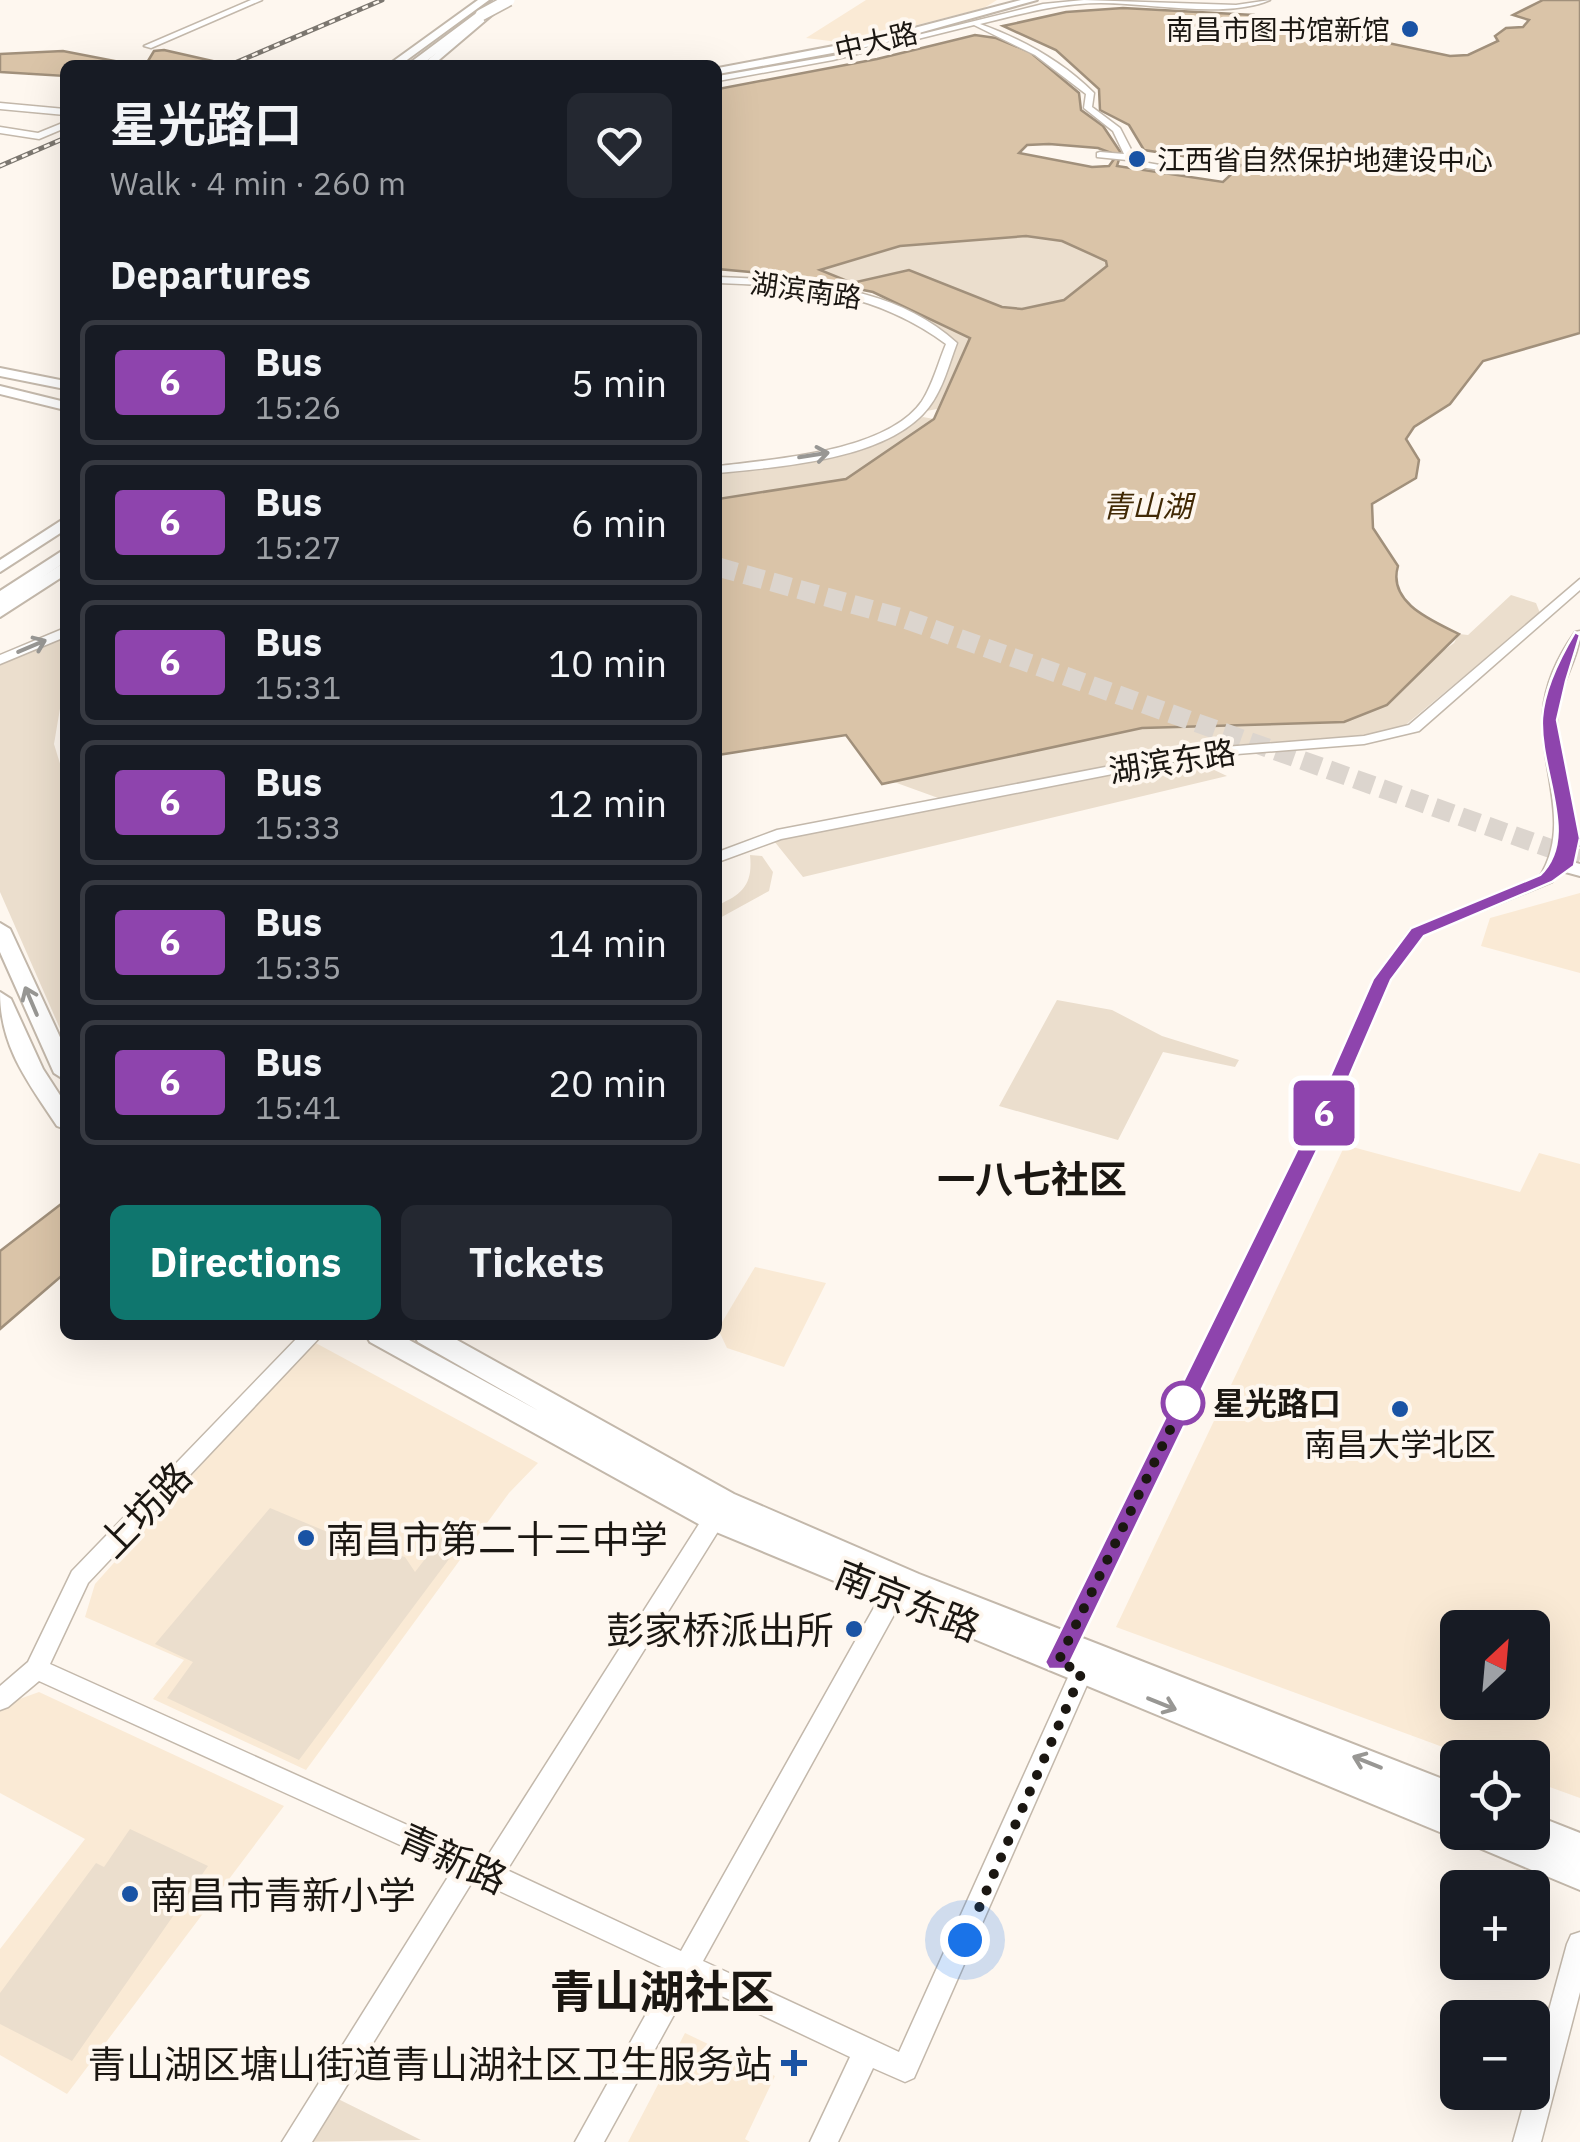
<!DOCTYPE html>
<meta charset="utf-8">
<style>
:root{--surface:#171b24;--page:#242831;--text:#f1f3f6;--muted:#9ea1a6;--line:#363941;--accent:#0f766e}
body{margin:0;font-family:"IBM Plex Sans","Noto Sans SC",sans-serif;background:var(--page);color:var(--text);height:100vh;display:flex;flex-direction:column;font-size:38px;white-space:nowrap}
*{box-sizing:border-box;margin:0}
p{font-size:32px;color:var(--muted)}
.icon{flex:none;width:55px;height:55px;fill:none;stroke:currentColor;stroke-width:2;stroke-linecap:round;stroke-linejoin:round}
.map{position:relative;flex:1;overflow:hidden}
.sheet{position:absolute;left:60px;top:60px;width:662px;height:1280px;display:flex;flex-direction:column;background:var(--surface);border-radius:15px;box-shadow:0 10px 40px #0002}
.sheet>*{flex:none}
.badge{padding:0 20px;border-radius:8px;font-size:35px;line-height:65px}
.needle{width:65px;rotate:26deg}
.tools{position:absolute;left:1440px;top:1610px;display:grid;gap:20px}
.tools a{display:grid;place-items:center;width:110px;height:110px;border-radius:15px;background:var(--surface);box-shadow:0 10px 40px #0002;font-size:50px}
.you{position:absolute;width:50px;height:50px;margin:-25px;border:8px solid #fff;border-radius:50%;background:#1a73e8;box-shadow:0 0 0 15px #1a73e833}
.map>.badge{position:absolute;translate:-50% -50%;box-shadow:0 0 0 5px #fff}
h2{padding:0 50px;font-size:38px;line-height:90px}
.round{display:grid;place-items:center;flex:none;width:105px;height:105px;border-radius:15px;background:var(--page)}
.head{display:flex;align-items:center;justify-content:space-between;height:170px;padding:0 50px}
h1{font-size:48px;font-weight:700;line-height:75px}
.cta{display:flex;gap:20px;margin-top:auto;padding:20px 50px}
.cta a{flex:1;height:115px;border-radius:15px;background:var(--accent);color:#fff;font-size:40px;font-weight:700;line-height:115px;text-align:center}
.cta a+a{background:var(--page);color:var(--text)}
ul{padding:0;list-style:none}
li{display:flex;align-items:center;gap:30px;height:125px;margin:0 20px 15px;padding:0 30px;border:5px solid var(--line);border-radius:15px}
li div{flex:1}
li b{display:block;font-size:38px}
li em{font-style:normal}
li .badge{min-width:110px;font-weight:700;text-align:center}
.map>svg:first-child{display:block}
.built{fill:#faead5;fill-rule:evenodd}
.green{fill:#ebdecd}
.water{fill:#dac4a8;stroke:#a1907b;stroke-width:2.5;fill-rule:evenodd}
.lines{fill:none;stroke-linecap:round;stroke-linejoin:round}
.major-tunnel{stroke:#dcd5ce;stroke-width:19;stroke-dasharray:19 9;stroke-linecap:butt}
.minor-casing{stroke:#c3b8ab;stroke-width:3}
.major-casing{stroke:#c3b8ab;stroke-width:4}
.highway-casing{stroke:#c3b8ab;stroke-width:4}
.minor{fill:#fff;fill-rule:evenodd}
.major{fill:#fff;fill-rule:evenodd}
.highway{fill:#fff;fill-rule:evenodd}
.rail-casing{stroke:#7c7770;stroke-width:5}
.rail{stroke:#fef7ef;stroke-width:2.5;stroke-dasharray:6;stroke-linecap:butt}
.major-bridge-casing{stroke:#c3b8ab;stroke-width:14;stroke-linecap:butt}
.major-bridge{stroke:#fff;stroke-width:11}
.oneway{stroke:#989794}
.line{fill:#8e44ad;stroke:#fff;stroke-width:2.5}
.walk{stroke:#1b1712;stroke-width:10;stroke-dasharray:0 18}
.poi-dot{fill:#1a53a4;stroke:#fef7ef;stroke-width:4}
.stop-dot{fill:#fff;stroke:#8e44ad;stroke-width:5}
.labels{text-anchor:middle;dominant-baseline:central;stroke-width:8;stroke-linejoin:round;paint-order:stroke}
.far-poi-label{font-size:28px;fill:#1b1712;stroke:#fef7ef;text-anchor:end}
.far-street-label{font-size:28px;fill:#1b1712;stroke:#fef7ef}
.far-water-label{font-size:30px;font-style:italic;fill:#412905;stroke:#fef7ef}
.street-label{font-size:32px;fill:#1b1712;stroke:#fef7ef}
.stop-label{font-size:32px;font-weight:bold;fill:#1b1712;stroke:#fef7ef;text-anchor:start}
.poi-label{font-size:32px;fill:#1b1712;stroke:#fef7ef}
.quarter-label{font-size:38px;font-weight:bold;fill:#1b1712;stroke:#fef7ef}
.near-street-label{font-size:38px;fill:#1b1712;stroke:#fef7ef}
.near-poi-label{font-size:38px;fill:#1b1712;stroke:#fef7ef;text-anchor:start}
.near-quarter-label{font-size:45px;font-weight:bold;fill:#1b1712;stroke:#fef7ef}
</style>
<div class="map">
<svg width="1580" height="2142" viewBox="0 0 1580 2142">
<rect width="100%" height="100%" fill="#fef7ef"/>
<path class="built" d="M 866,0 L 997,0 L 984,8 L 846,43 L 806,38 Z
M 1580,893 L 1580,973 L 1481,946 L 1490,918 Z
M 1345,1145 L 1520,1192 L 1539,1153 L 1580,1164 L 1580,1798 L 1533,1781 L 1532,1758 L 1470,1757 L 1116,1627 ZM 1458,1628 L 1532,1628 L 1532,1702 L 1458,1702 Z
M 755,1267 L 826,1283 L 784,1367 L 727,1348 L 718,1329 Z
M 312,1341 L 538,1463 L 509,1493 L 306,1770 L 153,1699 L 184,1660 L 85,1617 L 95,1584 Z
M 39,1692 L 284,1806 L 67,2094 L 0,2055 L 0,1949 L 85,1839 L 0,1793 L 0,1706 Z
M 685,2033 L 775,2076 L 745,2139 L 750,2142 L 628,2142 Z"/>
<path class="green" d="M 1026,236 L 1062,241 L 1106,261 L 1107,267 L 1064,300 L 1022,310 L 1002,307 L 909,270 L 852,283 L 818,270 L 900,246 Z
M 838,285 L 907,305 L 970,337 L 937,409 L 921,412 L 952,343 L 914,318 L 832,289 Z
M 923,417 L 934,419 L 846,479 L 718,499 L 718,472 L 856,450 Z
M 1511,595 L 1536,603 L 1540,613 L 1403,727 L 1355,739 L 1229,745 L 941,799 L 894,782 L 1142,728 L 1344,722 L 1454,643 L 1459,634 L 1468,635 Z
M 65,637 L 65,679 L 54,744 L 65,780 L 65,1040 L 0,892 L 0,665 Z
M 1191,759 L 1227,776 L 803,877 L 774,841 Z
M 750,855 L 762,856 L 773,872 L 769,891 L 718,919 L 718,905 C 743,894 753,884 750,855 Z
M 1057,1000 L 1112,1010 L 1162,1036 L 1239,1060 L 1235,1067 L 1163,1052 L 1118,1140 L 999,1106 Z
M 270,1508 L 361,1546 L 405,1557 L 415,1572 L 452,1524 L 470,1531 L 299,1760 L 167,1698 L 193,1662 L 155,1644 Z
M 130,1829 L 208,1866 L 72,2061 L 0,2024 L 0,1993 L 96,1863 L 104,1867 Z
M 326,2093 L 421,2140 L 296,2142 Z"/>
<path class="water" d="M 1543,0 L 1580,0 L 1580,333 L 1483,361 L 1450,404 L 1414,427 L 1406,439 L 1419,460 L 1416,478 L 1372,504 L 1373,528 L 1398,566 C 1387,603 1433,621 1459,634 L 1387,705 L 1344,722 L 1142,728 L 882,784 L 846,735 L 718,755 L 718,499 L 846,479 L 934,419 L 970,338 L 873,292 L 794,276 L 718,269 L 718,89 L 877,59 L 975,35 L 996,38 L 1030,52 L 1079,93 L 1081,110 L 1103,126 L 1121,153 L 1117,166 L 1223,182 L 1241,165 L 1144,150 L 1129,125 L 1100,110 L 1099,89 L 1056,50 L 1003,26 L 1066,12 L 1123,8 L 1254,15 L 1450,56 L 1468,55 L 1498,41 L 1495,36 L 1506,28 L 1523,27 L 1529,20 L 1513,15 ZM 1049,144 L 1098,148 L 1117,155 L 1109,166 L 1092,167 L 1019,153 L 1027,145 ZM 1026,236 L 1062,241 L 1106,261 L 1107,266 L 1064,300 L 1022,309 L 1002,307 L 909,270 L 852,283 L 820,270 L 900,246 Z
M 164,50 L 217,62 L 214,65 L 65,65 L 65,76 L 0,72 L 0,54 L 63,51 L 130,64 L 148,61 L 154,51 Z
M 65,1201 L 65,1273 L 0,1329 L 0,1251 Z"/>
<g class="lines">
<path class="major-tunnel" d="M 718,567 L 902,618 L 1580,859"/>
<defs>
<path id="minor" d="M 251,0 L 262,0 L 151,48 L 144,46 Z
M 1084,0 L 1236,5 L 1270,0 C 1226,19 1151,3 1101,3 C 1060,3 1020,14 980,24 C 1022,39 1062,61 1094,93 L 1092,107 L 1120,128 L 1137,161 L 1188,170 L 1188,174 L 1133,166 L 1127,160 L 1097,157 L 1097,153 L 1100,152 L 1124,154 L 1113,131 L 1084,108 L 1086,94 L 1035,55 L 974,25 L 833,60 L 718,81 L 718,76 L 833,56 L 1043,4 Z
M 0,103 L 65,109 L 65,115 L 0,109 Z
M 65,122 L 65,128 L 39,139 L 0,133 L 0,127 L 38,133 Z
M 718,277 C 800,280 894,285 957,343 C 949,364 943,389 929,407 C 889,460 778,467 718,473 L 718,466 C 774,459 887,452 922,401 C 933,384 938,363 946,344 C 875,292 803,286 718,283 Z
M 1580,579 L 1580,590 L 1419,731 L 1364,744 L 1199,757 L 781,839 L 718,862 L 718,852 L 777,830 L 1199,749 L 1364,736 L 1409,725 Z
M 65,628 L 65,637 L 0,664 L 0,655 Z
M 1580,631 C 1580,658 1559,684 1557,714 C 1554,775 1580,824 1552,882 L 1423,935 L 1390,980 L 1321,1140 L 1070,1659 L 1062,1662 L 1054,1659 L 1051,1652 L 1303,1140 L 1374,979 L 1411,929 L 1540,876 C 1572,824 1539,768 1543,712 C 1545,683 1558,656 1575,632 Z
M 300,1335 L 322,1335 L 88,1583 L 50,1664 L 485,1860 L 706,1513 L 714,1510 L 722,1513 L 725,1519 L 722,1525 L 507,1870 L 681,1951 L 885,1588 L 893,1586 L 901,1588 L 904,1595 L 901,1602 L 703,1961 L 899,2052 L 1079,1653 L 1087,1650 L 1095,1653 L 1098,1660 L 914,2078 L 905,2082 L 873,2068 L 838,2142 L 810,2142 L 850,2057 L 692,1982 L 604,2142 L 575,2142 L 670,1971 L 474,1879 L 312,2142 L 282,2142 L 453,1869 L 39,1681 L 8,1707 L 0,1710 L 0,1686 L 28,1662 L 72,1571 Z
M 1580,1932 L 1580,1992 L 1541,2142 L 1513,2142 L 1527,2092 L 1532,2092 L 1532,2072 L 1567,1944 L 1571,1935 Z"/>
<path id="major" d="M 478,0 L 489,0 L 400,65 L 388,65 Z
M 1021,0 L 1037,0 L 876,45 L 718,74 L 718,68 L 876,38 Z
M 497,1 L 506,3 L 433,65 L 422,65 Z
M 0,368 L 65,381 L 65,389 L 0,376 Z
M 0,386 L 65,402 L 65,410 L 0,394 Z
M 65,518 L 65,530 L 0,572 L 0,560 Z
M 65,562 L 65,575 L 0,617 L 0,604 Z
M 1580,833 L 1580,845 L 1567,838 L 1570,834 Z
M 1565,860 L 1580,864 L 1580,876 L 1558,870 L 1555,866 L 1558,862 Z
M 0,923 L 10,929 L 65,1048 L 65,1080 L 54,1073 L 0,952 Z
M 0,992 L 11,999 L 43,1069 L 65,1103 L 65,1129 L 57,1126 C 28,1082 0,1047 0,992 Z
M 366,1335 L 400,1335 L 539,1411 L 418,1342 L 414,1335 L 448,1335 L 734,1494 L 919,1574 L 1458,1785 L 1458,1832 L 1532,1832 L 1532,1814 L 1580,1833 L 1580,1890 L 1465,1842 L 1463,1838 L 1447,1835 L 704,1527 L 370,1342 Z"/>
<path id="highway" d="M 494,0 L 507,0 L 421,65 L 407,65 Z
M 65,549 L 65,562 L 0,606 L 0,591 Z"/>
</defs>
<use href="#minor" class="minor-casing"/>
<use href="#major" class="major-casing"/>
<use href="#highway" class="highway-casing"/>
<use href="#minor" class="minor"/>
<use href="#major" class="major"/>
<use href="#highway" class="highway"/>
<defs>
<path id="rail" d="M 230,65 L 382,0
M 0,166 L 65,138"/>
</defs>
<use href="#rail" class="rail-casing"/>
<use href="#rail" class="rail"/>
<defs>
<path id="major-bridge" d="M 481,15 L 509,0"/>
</defs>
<use href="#major-bridge" class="major-bridge-casing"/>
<use href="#major-bridge" class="major-bridge"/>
</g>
<defs><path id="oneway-shaft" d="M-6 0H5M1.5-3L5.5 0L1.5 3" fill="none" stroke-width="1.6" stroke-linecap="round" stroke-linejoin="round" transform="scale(2.5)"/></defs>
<g class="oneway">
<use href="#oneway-shaft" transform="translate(814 455) rotate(-9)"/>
<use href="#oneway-shaft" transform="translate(32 646) rotate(-23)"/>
<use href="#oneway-shaft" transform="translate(31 1001) rotate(-113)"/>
<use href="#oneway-shaft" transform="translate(1162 1704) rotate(22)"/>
<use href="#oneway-shaft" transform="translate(1367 1762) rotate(-158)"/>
</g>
<path class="line" d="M 1575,632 L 1580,635 L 1566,681 L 1557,720 L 1580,838 L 1574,866 L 1552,882 L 1424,936 L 1391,980 L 1322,1140 L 1067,1669 L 1049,1669 L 1045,1662 L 1302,1140 L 1373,979 L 1411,928 L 1540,875 C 1580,837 1539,772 1542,718 C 1544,688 1560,657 1575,632 Z"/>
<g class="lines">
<path class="walk" d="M 965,1940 L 1082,1672 L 1058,1662 L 1183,1403"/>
</g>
<g class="poi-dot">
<circle cx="1410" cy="29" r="10"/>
<circle cx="1137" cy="159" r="10"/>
<circle cx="1400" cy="1409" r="10"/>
<circle cx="306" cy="1538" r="10"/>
<circle cx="854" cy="1629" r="10"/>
<circle cx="130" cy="1894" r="10"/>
<path d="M789 2048h10v10h10v10h-10v10h-10v-10h-10v-10h10z"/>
</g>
<circle class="stop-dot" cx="1183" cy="1403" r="20"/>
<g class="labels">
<g class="far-poi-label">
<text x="1390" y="29">南昌市图书馆新馆</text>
<text x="1157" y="159" text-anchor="start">江西省自然保护地建设中心</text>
</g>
<g class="far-street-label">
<text transform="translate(876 41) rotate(-13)">中大路</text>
<text transform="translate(806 290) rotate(8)">湖滨南路</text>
</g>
<g class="far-water-label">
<text x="1147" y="505">青山湖</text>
</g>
<g class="street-label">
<text transform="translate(1172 761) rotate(-9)">湖滨东路</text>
</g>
<g class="stop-label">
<text x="1213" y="1403">星光路口</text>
</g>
<g class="poi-label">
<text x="1400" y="1444">南昌大学北区</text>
</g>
<g class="quarter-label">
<text x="1032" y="1178">一八七社区</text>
</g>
<g class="near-street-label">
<text transform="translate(144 1509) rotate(-46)">上坊路</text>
<text transform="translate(908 1600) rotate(22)">南京东路</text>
<text transform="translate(453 1858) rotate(24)">青新路</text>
</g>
<g class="near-poi-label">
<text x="326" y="1538">南昌市第二十三中学</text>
<text x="834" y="1629" text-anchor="end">彭家桥派出所</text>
<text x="150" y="1894">南昌市青新小学</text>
<text x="772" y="2063" text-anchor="end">青山湖区塘山街道青山湖社区卫生服务站</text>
</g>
<g class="near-quarter-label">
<text x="662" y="1991">青山湖社区</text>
</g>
</g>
</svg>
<div class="tools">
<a><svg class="needle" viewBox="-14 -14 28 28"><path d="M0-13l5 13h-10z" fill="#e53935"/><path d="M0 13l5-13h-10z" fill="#9ea1a6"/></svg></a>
<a><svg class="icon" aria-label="locate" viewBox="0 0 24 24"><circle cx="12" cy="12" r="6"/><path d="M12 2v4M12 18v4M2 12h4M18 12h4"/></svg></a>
<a>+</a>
<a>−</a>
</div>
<div class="you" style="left:965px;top:1940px"></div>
<b class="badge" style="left:1324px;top:1113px;background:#8e44ad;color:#fff">6</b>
<section class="sheet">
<div class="head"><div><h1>星光路口</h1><p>Walk · 4 min · 260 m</p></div><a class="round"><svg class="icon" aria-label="heart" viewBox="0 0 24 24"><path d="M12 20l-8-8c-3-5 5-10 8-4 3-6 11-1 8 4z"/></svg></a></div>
<h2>Departures</h2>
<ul>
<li><span class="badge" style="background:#8e44ad;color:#fff">6</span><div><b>Bus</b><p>15:26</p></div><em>5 min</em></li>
<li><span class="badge" style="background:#8e44ad;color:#fff">6</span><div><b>Bus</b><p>15:27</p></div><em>6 min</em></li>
<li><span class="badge" style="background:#8e44ad;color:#fff">6</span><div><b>Bus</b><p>15:31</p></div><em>10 min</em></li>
<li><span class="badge" style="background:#8e44ad;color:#fff">6</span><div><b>Bus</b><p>15:33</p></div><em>12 min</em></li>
<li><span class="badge" style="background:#8e44ad;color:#fff">6</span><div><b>Bus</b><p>15:35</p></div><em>14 min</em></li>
<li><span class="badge" style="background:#8e44ad;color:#fff">6</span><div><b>Bus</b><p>15:41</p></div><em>20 min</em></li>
</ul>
<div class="cta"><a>Directions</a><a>Tickets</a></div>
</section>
</div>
